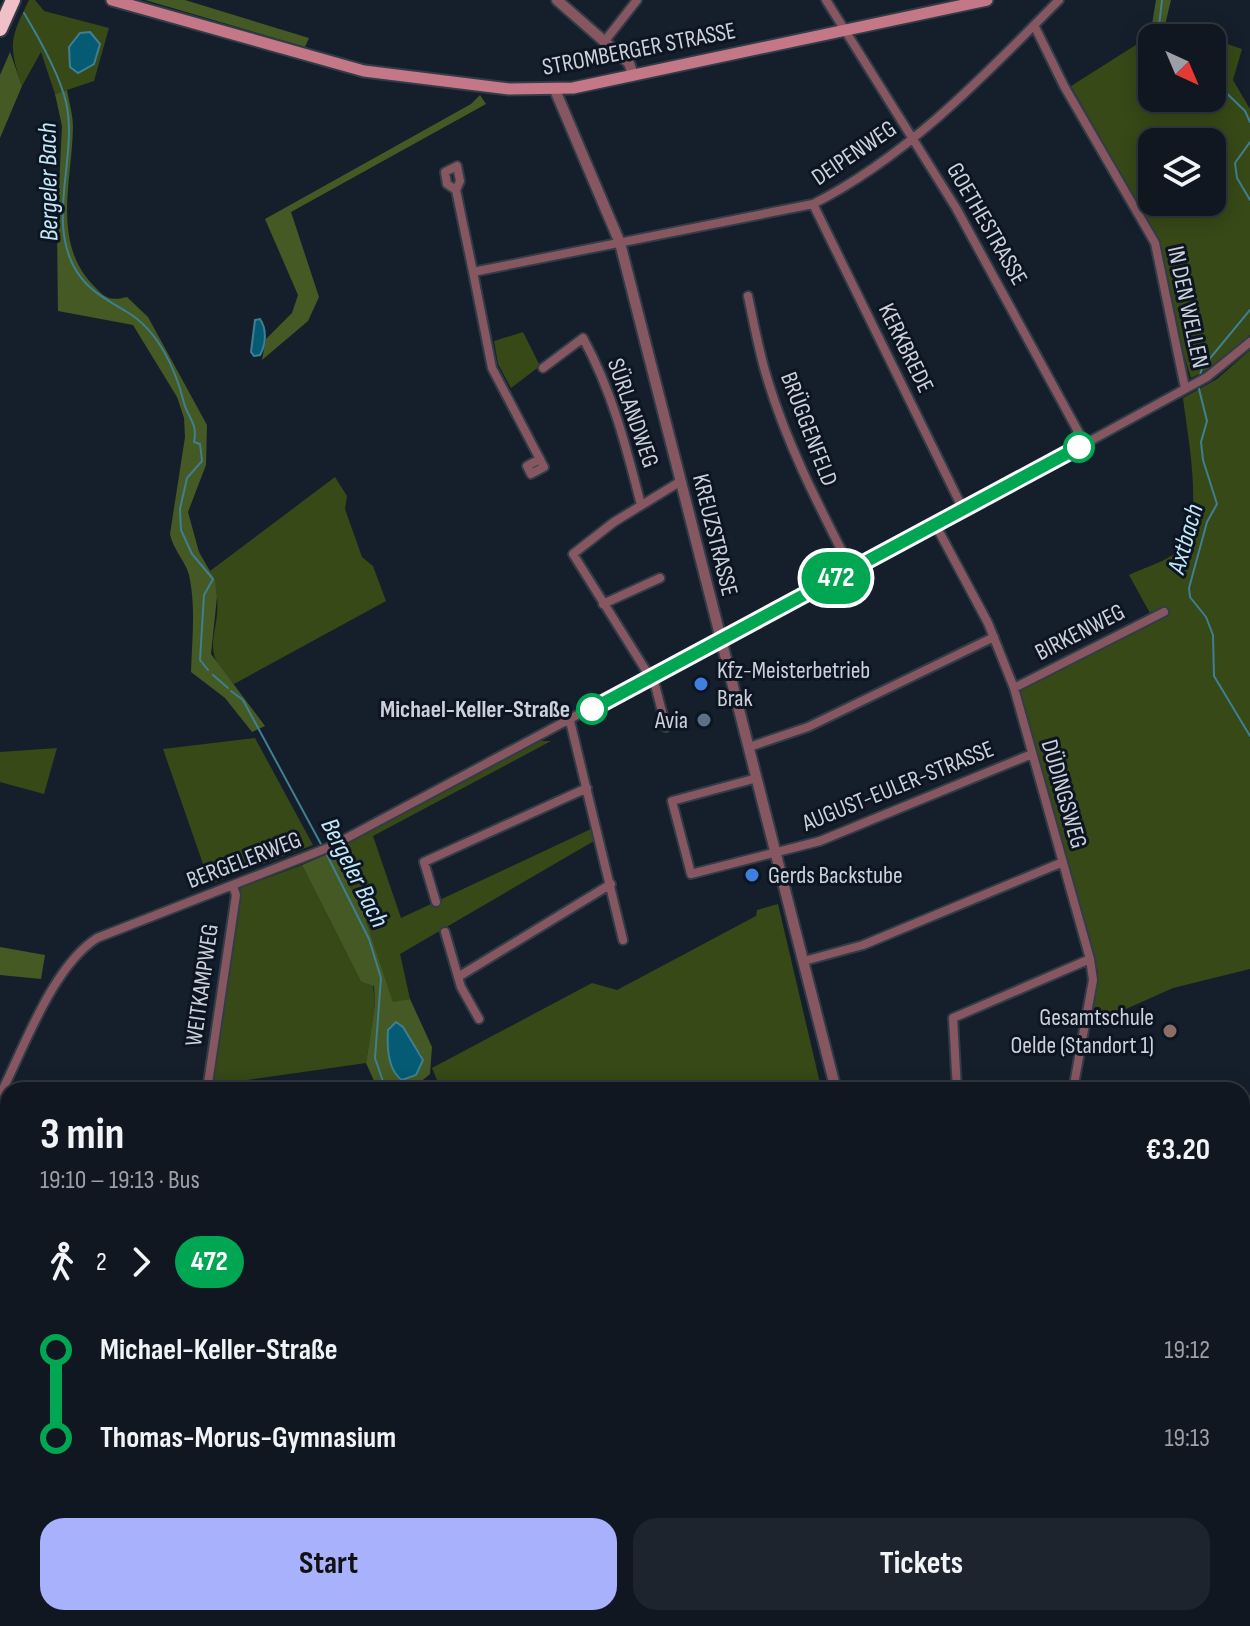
<!DOCTYPE html>
<meta charset="utf-8">
<style>
:root{--surface:#101720;--page:#1e242d;--text:#f1f3f6;--muted:#9c9fa5;--line:#30363e;--accent:#a7b1fc}
body{margin:0;font-family:"Sofia Sans Condensed",sans-serif;background:var(--page);color:var(--text);height:100vh;display:flex;flex-direction:column;font-size:30px;white-space:nowrap}
*{box-sizing:border-box;margin:0}
p{font-size:26px;color:var(--muted)}
.icon{flex:none;width:44px;height:44px;fill:none;stroke:currentColor;stroke-width:2;stroke-linecap:round;stroke-linejoin:round}
.map{position:relative;flex:1;overflow:hidden}
.sheet{position:absolute;left:0px;top:1082px;width:1250px;height:544px;display:flex;flex-direction:column;background:var(--surface);border-radius:24px 24px 0 0;box-shadow:0 4px 20px #0003,0 0 0 2px var(--line)}
.sheet>*{flex:none}
.badge{padding:0 16px;border-radius:26px;font-size:28px;line-height:52px}
.needle{width:52px;rotate:136deg}
.fabs{position:absolute;left:1138px;top:24px;display:grid;gap:16px}
.fabs a{display:grid;place-items:center;width:88px;height:88px;border-radius:16px;background:var(--surface);box-shadow:0 4px 20px #0003,0 0 0 2px var(--line);font-size:40px}
.map>.badge{position:absolute;translate:-50% -50%;box-shadow:0 0 0 4px #fff}
.legs{display:flex;align-items:center;gap:12px;height:88px;padding:0 40px;font-size:26px}
.legs p{margin-inline-start:auto}
.summary{display:flex;align-items:center;justify-content:space-between;height:136px;padding:0 40px}
h1{font-size:44px;font-weight:700;line-height:60px}
.primary-button{display:flex;gap:16px;margin-top:auto;padding:16px 40px}
.primary-button a{flex:1;height:92px;border-radius:24px;background:var(--accent);color:#111;font-size:32px;font-weight:700;line-height:92px;text-align:center}
.primary-button a+a{background:var(--page);color:var(--text)}
ul{padding:0 40px;list-style:none}
li{display:flex;align-items:center;gap:28px;height:88px;font-size:30px}
li i{display:grid;place-items:center;width:12px;height:100%;margin:0 10px;background:currentColor}
li i::after{content:'';width:20px;height:20px;margin:-10px;border:6px solid;border-radius:50%;background:var(--surface)}
li p{margin-inline-start:auto}
li:first-child i{background:linear-gradient(#0000 50%,currentColor 0)}
li:last-child i{background:linear-gradient(currentColor 50%,#0000 0)}
.map>svg:first-child{display:block}
.green{fill:#364917;fill-rule:evenodd}
.forest{fill:#445924;fill-rule:evenodd}
.water{fill:#045b73;stroke:#407f92;stroke-width:2}
.lines{fill:none;stroke-linecap:round;stroke-linejoin:round}
.stream{stroke:#407f92;stroke-width:2}
.minor-casing{stroke:#323c47;stroke-width:12}
.tertiary-casing{stroke:#323c47;stroke-width:14}
.secondary-casing{stroke:#323c47;stroke-width:15}
.motorway-casing{stroke:#323c47;stroke-width:18}
.minor{stroke:#875761;stroke-width:8}
.tertiary{stroke:#875761;stroke-width:10}
.secondary{stroke:#c37787;stroke-width:11}
.motorway{stroke:#f0c0c8;stroke-width:14}
.line-1-casing{stroke:#fff;stroke-width:18}
.line-1{stroke:#00a651;stroke-width:12}
.stop-1-dot{fill:#fff;stroke:#00a651;stroke-width:4}
.shop-dot{fill:#3f7fe0;stroke:#0c1521;stroke-width:3}
.service-dot{fill:#5c6f8a;stroke:#0c1521;stroke-width:3}
.education-dot{fill:#8d6e63;stroke:#0c1521;stroke-width:3}
.labels{text-anchor:middle;dominant-baseline:central;stroke-width:6;stroke-linejoin:round;paint-order:stroke}
.street-label{font-size:24px;fill:#ccd2db;stroke:#0c1521}
.poi-label{font-size:24px;fill:#ccd2db;stroke:#0c1521;text-anchor:start}
.stop-label{font-size:24px;font-weight:bold;fill:#ccd2db;stroke:#0c1521;text-anchor:end}
.water-label{font-size:26px;font-style:italic;fill:#c3e9f8;stroke:#0c1521}
</style>
<div class="map">
<svg width="1250" height="1626" viewBox="0 0 1250 1626">
<rect width="100%" height="100%" fill="#151f2b"/>
<path class="green" d="M 29,0 L 35,0 L 44,11 L 109,28 L 94,81 L 55,94 L 41,52 L 22,86 C 8,45 10,39 29,0 Z
M 1150,36 L 1157,38 L 1152,38 L 1152,98 L 1212,98 L 1212,39 L 1242,49 L 1233,80 L 1250,109 L 1250,335 L 1211,368 L 1191,378 L 1175,325 L 1159,241 L 1071,86 ZM 1152,142 L 1212,142 L 1212,202 L 1152,202 Z
M 523,332 L 540,366 L 511,388 L 498,364 L 494,341 Z
M 1250,350 L 1250,969 L 1173,988 L 1090,1025 L 1098,971 L 1019,690 L 1160,618 L 1151,615 L 1129,575 C 1143,568 1168,561 1179,550 C 1206,522 1187,434 1183,398 L 1217,379 Z
M 335,477 L 347,496 L 345,509 L 362,557 L 373,566 L 386,601 L 234,684 C 197,649 221,635 217,596 C 216,587 212,579 210,571 Z
M 255,738 L 313,845 L 210,884 L 163,749 Z
M 540,741 L 551,741 L 373,836 L 401,918 L 591,829 L 594,841 L 400,954 L 410,999 L 393,1003 L 363,912 L 332,852 Z
M 57,748 L 44,794 L 0,782 L 0,752 Z
M 302,865 L 361,982 L 373,985 L 375,1004 L 366,1063 L 212,1085 L 240,888 Z
M 778,904 L 820,1083 L 818,1090 L 441,1090 L 432,1068 L 592,983 L 617,990 L 756,916 L 757,910 Z
M 1250,1412 L 1250,1613 L 1240,1626 L 1155,1626 L 1159,1618 L 1242,1618 L 1242,1429 Z
M 259,1618 L 384,1618 L 383,1626 L 252,1626 Z"/>
<path class="forest" d="M 145,0 L 185,0 L 309,38 L 305,47 Z
M 1156,0 L 1171,0 L 1162,38 L 1150,36 Z
M 10,52 L 22,86 L 0,138 L 0,75 Z
M 67,90 C 69,102 73,115 73,127 C 72,182 51,244 95,287 C 106,299 111,301 127,297 L 148,317 L 207,425 L 206,465 L 188,512 L 199,552 L 215,580 L 217,597 L 211,654 L 265,726 L 252,732 L 225,698 L 191,672 C 192,640 196,606 189,575 C 185,560 173,550 170,534 L 185,437 L 184,418 L 177,397 L 133,325 L 58,311 L 57,230 L 62,126 L 55,94 Z
M 480,95 L 486,104 L 291,212 L 319,297 L 308,321 L 262,360 L 266,339 L 292,313 L 298,295 L 265,219 L 471,104 Z
M 332,852 L 363,912 L 393,1002 L 410,999 L 432,1047 L 430,1074 L 411,1090 L 378,1090 L 366,1063 L 375,1004 L 374,986 L 361,982 L 302,865 ZM 391,1025 L 410,1039 L 422,1056 L 394,1073 L 388,1038 Z
M 0,947 L 45,955 L 41,979 L 0,975 Z"/>
<path class="water" d="M 90,32 L 100,44 L 94,64 L 78,73 L 70,67 L 69,47 L 80,33 Z
M 260,319 C 267,329 266,345 260,355 L 254,356 L 251,352 L 255,320 Z
M 396,1022 L 403,1027 L 423,1060 L 416,1075 L 402,1080 C 387,1070 387,1046 388,1030 Z"/>
<g class="lines">
<path class="stream" d="M 1162,0 L 1159,26 L 1173,38
M 24,13 C 39,38 59,73 66,102 C 78,154 48,215 73,265 C 86,290 104,298 127,312 C 158,330 176,370 184,403 C 188,418 198,423 194,442 L 200,444 L 202,461 L 187,478 L 180,509 L 181,530 L 192,554 L 213,579 L 204,595 L 200,660 L 208,670
M 1212,79 L 1245,111 L 1250,122
M 1250,142 L 1235,163 L 1237,178 L 1250,200
M 1199,379 L 1202,368 L 1250,310
M 1198,385 L 1207,421 L 1201,442 L 1203,460 L 1217,504 L 1207,522 L 1189,588 L 1190,597 L 1206,617 L 1213,635 L 1214,676 L 1250,736
M 213,675 L 228,688
M 231,691 L 243,700 L 322,846
M 325,851 L 369,939 L 381,978 L 375,1058 L 386,1090
M 413,1626 L 416,1618
M 975,1626 L 980,1618"/>
<defs>
<path id="minor" d="M 826,0 L 956,208 L 1085,444
M 1034,25 L 1064,86 L 1155,243 L 1185,388
M 604,42 L 637,0
M 456,190 L 447,184 L 445,172 L 457,166 L 460,181 L 456,190 L 473,272 L 813,204 C 908,156 985,75 1059,0
M 813,204 L 963,509
M 473,272 L 492,368 L 544,467 L 531,474 L 527,466 L 540,459
M 748,296 C 754,324 759,353 768,381 C 788,447 820,508 851,569
M 543,368 L 583,338 C 612,391 626,446 641,505
M 935,524 L 988,623 L 1014,688 L 1090,959 L 1093,980 L 1073,1090
M 603,604 L 660,578
M 1014,688 L 1164,612
M 570,721 L 623,940
M 666,727 L 655,685 L 573,554 L 614,522 L 681,481
M 749,747 L 808,727 L 994,637
M 757,778 L 672,801 L 691,874 L 820,841 L 1032,754
M 436,902 L 424,862 L 587,788
M 445,932 L 461,987 L 479,1019
M 804,961 L 863,945 L 1063,862
M 458,977 L 611,884
M 207,1090 L 236,895 L 233,886
M 957,1090 L 953,1018 L 1090,959
M 0,1095 C 24,1048 52,967 97,938 L 330,847 L 1079,447 L 1207,377 L 1250,342
M 0,1310 L 8,1314
M 656,1618 L 659,1626
M 676,1618 L 684,1621 L 682,1626
M 816,1618 L 818,1618
M 127,1626 L 128,1618
M 588,1626 L 591,1618
M 913,1626 L 917,1618"/>
<path id="tertiary" d="M 557,0 L 629,63 L 633,75
M 555,90 L 620,243 L 836,1090
M 1242,1188 L 1250,1187
M 983,1626 L 987,1618"/>
<path id="secondary" d="M 112,0 L 364,71 L 509,89 L 573,88 L 987,0"/>
<path id="motorway" d="M 0,29 L 13,0"/>
</defs>
<use href="#minor" class="minor-casing"/>
<use href="#tertiary" class="tertiary-casing"/>
<use href="#secondary" class="secondary-casing"/>
<use href="#motorway" class="motorway-casing"/>
<use href="#minor" class="minor"/>
<use href="#tertiary" class="tertiary"/>
<use href="#secondary" class="secondary"/>
<use href="#motorway" class="motorway"/>
</g>
<g class="lines">
<defs>
<path id="line-1" d="M 592,709 L 1079,447"/>
</defs>
<use href="#line-1" class="line-1-casing"/>
<use href="#line-1" class="line-1"/>
</g>
<g class="stop-1-dot">
<circle cx="1079" cy="447" r="14"/>
<circle cx="592" cy="709" r="14"/>
</g>
<g class="shop-dot">
<circle cx="701" cy="684" r="8"/>
<circle cx="752" cy="875" r="8"/>
</g>
<circle class="service-dot" cx="704" cy="720" r="8"/>
<circle class="education-dot" cx="1170" cy="1031" r="8"/>
<g class="labels">
<g class="street-label">
<text transform="translate(639 49) rotate(-11)">STROMBERGER STRASSE</text>
<text transform="translate(854 153) rotate(-34)">DEIPENWEG</text>
<text transform="translate(987 224) rotate(60)">GOETHESTRASSE</text>
<text transform="translate(1188 307) rotate(78)">IN DEN WELLEN</text>
<text transform="translate(906 348) rotate(64)">KERKBREDE</text>
<text transform="translate(633 413) rotate(71)">SÜRLANDWEG</text>
<text transform="translate(809 429) rotate(69)">BRÜGGENFELD</text>
<text transform="translate(715 535) rotate(76)">KREUZSTRASSE</text>
<text transform="translate(1080 632) rotate(-27)">BIRKENWEG</text>
<text transform="translate(898 786) rotate(-22)">AUGUST-EULER-STRASSE</text>
<text transform="translate(1064 794) rotate(74)">DÜDINGSWEG</text>
<text transform="translate(244 860) rotate(-21)">BERGELERWEG</text>
<text transform="translate(202 985) rotate(-82)">WEITKAMPWEG</text>
</g>
<g class="poi-label">
<text x="717" y="670">Kfz-Meisterbetrieb<tspan x="717" dy="28">Brak</tspan></text>
<text x="688" y="720" text-anchor="end">Avia</text>
<text x="768" y="875">Gerds Backstube</text>
<text x="1154" y="1017" text-anchor="end">Gesamtschule<tspan x="1154" dy="28">Oelde (Standort 1)</tspan></text>
</g>
<g class="stop-label">
<text x="570" y="709">Michael-Keller-Straße</text>
</g>
<g class="water-label">
<text transform="translate(49 182) rotate(-91)">Bergeler Bach</text>
<text transform="translate(1186 539) rotate(-74)">Axtbach</text>
<text transform="translate(354 873) rotate(63)">Bergeler Bach</text>
</g>
</g>
</svg>
<div class="fabs">
<a><svg class="needle" viewBox="-14 -14 28 28"><path d="M0-13l5 13h-10z" fill="#e53935"/><path d="M0 13l5-13h-10z" fill="#9c9fa5"/></svg></a>
<a><svg class="icon" aria-label="layers" viewBox="0 0 24 24"><path d="M12 4l9 5-9 5-9-5zM3 14l9 5 9-5"/></svg></a>
</div>
<b class="badge" style="left:836px;top:578px;background:#00a651;color:#fff">472</b>
<section class="sheet">
<div class="summary"><div><h1>3 min</h1><p>19:10 – 19:13 · Bus</p></div><b>€3.20</b></div>
<div class="legs"><svg class="icon" aria-label="walk" viewBox="0 0 24 24"><circle cx="13" cy="4" r="2"/><path d="M13 8l-2 6 4 7M11 14l-3 7M7 12l3-4h3l4 4"/></svg>2<svg class="icon" aria-label="forward" viewBox="0 0 24 24"><path d="M9 5l7 7-7 7"/></svg><b class="badge" style="background:#00a651;color:#fff">472</b></div>
<ul>
<li><i style="color:#00a651"></i><b>Michael-Keller-Straße</b><p>19:12</p></li>
<li><i style="color:#00a651"></i><b>Thomas-Morus-Gymnasium</b><p>19:13</p></li>
</ul>
<div class="primary-button"><a>Start</a><a>Tickets</a></div>
</section>
</div>
